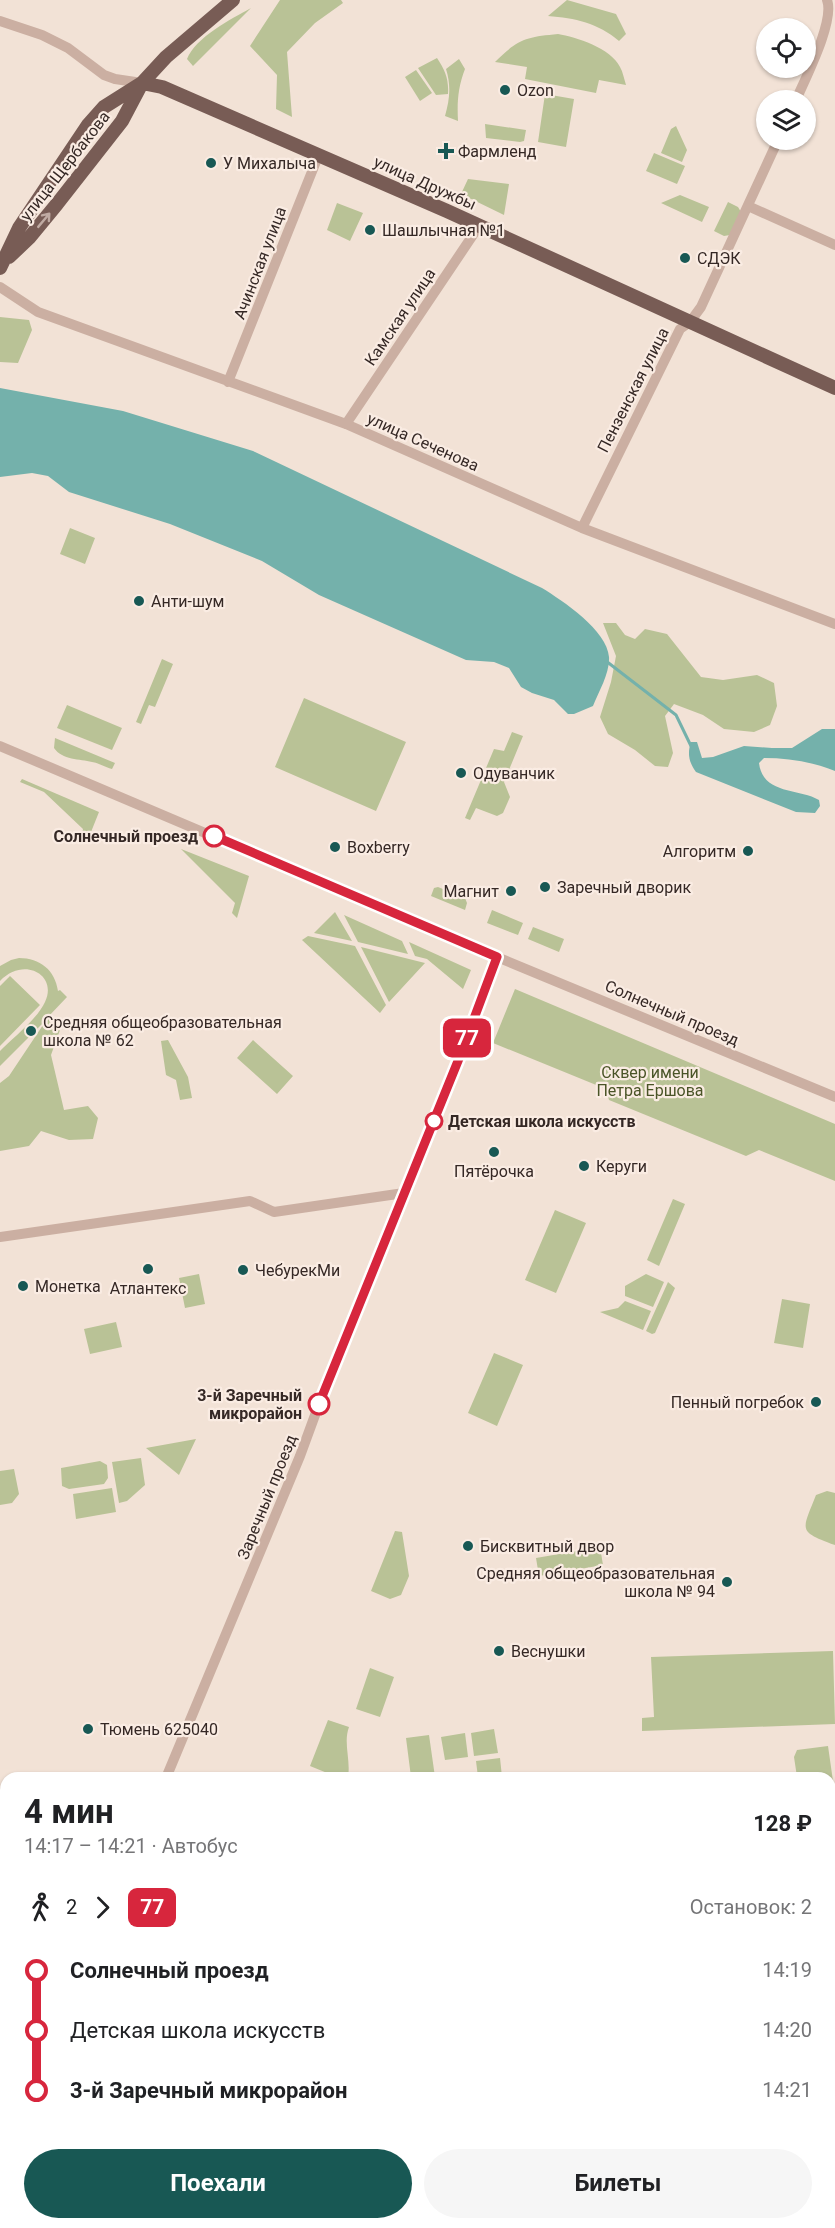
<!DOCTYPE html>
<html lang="ru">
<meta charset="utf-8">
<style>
:root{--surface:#fff;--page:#f6f6f6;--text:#202124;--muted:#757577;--accent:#185854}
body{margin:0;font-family:Roboto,sans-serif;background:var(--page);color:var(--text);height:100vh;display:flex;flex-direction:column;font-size:22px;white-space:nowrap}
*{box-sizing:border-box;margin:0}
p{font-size:20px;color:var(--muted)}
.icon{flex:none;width:33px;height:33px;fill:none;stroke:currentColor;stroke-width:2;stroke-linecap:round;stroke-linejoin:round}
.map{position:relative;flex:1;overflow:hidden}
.side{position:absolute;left:0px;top:1772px;width:836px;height:458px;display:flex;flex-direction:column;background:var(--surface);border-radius:18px 18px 0 0;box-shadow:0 2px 4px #0004}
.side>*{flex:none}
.badge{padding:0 12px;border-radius:9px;font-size:21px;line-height:39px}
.buttons{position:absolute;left:756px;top:18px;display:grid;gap:12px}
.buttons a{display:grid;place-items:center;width:60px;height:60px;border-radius:50%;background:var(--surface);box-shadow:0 2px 4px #0004;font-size:30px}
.map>.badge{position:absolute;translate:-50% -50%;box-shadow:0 0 0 3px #fff}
.legs{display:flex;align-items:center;gap:9px;height:66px;padding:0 24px;font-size:20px}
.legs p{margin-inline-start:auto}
.overview{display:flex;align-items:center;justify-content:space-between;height:102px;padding:0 24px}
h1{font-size:33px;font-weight:700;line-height:45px}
.cta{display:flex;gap:12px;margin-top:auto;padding:12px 24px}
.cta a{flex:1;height:69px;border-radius:36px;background:var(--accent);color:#fff;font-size:24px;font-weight:700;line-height:69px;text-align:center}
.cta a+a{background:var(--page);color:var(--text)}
ul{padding:0 24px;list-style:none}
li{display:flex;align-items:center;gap:21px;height:60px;font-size:22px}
li i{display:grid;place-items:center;width:9px;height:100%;margin:0 8px;background:currentColor}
li i::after{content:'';width:15px;height:15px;margin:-8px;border:4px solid;border-radius:50%;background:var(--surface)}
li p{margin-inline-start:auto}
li:first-child i{background:linear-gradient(#0000 50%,currentColor 0)}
li:last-child i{background:linear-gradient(currentColor 50%,#0000 0)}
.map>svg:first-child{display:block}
.green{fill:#b9c296}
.water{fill:#74b1ab}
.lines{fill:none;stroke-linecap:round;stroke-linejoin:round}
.stream{stroke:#74b1ab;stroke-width:3}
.minor{stroke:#cbafa2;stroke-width:10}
.major{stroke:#785c55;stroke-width:14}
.oneway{stroke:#c0aba3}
.line-1-casing{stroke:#fff;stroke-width:14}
.line-1{stroke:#d7263d;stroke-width:9}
.poi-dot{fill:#185854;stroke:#faece3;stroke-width:2}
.stop-1-dot{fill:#fff;stroke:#d7263d;stroke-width:3}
.labels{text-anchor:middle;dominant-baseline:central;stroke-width:4.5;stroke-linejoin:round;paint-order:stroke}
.poi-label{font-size:16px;fill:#352825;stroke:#faece3;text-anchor:start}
.street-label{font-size:16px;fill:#352825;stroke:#faece3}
.stop-label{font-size:16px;font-weight:bold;fill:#352825;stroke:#faece3;text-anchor:end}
.park-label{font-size:16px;fill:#4a5427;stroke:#faece3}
</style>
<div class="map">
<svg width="835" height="2228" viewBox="0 0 835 2228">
<rect width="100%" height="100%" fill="#f2e2d6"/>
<path class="green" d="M 280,0 L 341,0 L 343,3 L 315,23 L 287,52 L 292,117 L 276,109 L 277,75 L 250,46 Z
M 567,0 L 616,14 L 626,34 L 619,41 C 598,23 575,18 548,16 Z
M 251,8 L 193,66 L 187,59 C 196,37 231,19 251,8 Z
M 558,34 C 576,37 611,48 620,67 C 623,72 624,79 626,85 L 599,80 L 596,93 L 525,79 L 527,67 L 495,62 C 518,39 526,37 558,34 Z
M 437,58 C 445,70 449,79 448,94 L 436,95 L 418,68 Z
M 459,59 L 465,69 C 458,87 457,102 458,121 L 445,116 C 450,99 451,85 446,69 Z
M 416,70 L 432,93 L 420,101 L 405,77 Z
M 545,94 L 574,99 L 566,147 L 538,142 Z
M 485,124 L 526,130 L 524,141 L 520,142 L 486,138 Z
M 676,126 L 687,150 L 682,162 L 661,153 L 671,129 Z
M 654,153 L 685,166 L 677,184 L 646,171 Z
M 468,179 L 509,184 L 504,215 L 461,194 Z
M 680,195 L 709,207 L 702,222 L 661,203 Z
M 728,202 L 738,207 L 741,212 L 730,235 L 724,236 L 714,231 Z
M 337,203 L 363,213 L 350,241 L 327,230 Z
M 0,317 L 29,320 L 32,330 L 18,363 L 0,362 Z
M 70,528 L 95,538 L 85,564 L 60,554 Z
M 603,623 L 616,623 L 625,635 L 635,639 L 645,629 L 667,634 L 701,677 L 723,680 L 757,675 L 774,683 L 777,706 L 770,725 L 754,732 L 724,729 L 703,715 L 674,704 L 665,716 L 673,753 L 668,767 L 655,766 L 635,750 L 608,734 L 600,717 L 611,682 L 616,656 Z
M 162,659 L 173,664 L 155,707 L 149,705 L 141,724 L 136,722 Z
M 304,698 L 406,742 L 376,811 L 275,767 Z
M 67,705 L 122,728 L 112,750 L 57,728 Z
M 512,732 L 523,736 L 504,782 L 510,797 L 503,813 L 497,816 L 476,808 L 470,820 L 465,818 L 494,749 L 504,751 Z
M 55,738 L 115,763 L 112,769 C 105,767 99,763 92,762 C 80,759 62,760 54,748 Z
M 22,779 L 99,812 L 87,842 L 84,842 L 81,839 L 83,829 L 44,792 L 20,782 Z
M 181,849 L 249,876 L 237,918 L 232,913 L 235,903 Z
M 438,887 L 465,898 L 467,903 L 465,910 L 431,896 L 434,888 Z
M 492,910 L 523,923 L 518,935 L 487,923 Z
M 335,912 L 352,941 L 314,933 Z
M 344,915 L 402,941 L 408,954 L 358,942 Z
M 533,927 L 564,939 L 559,952 L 528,939 Z
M 308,936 L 355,946 L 386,1005 L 380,1013 L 302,940 Z
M 409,942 L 471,970 L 463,989 L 427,959 L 415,956 Z
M 361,947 L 425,963 L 389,1002 Z
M 19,958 C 40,958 55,970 58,991 L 60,990 L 67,997 L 48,1017 L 60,1030 L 51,1055 L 64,1110 L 88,1106 L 98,1118 L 93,1139 L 69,1140 L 41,1131 L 29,1146 L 0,1151 L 0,1083 L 9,1076 L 47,1019 L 0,1066 L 0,1051 C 13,1038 38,1018 45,1002 C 58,975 24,956 0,981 L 0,966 L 11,960 Z
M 10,976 L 40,1005 L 0,1046 L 0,986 Z
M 515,989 L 835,1124 L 835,1181 L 759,1150 L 746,1156 L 609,1100 L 606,1089 L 493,1043 Z
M 168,1040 L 188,1077 L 192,1098 L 180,1100 L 176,1080 L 166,1075 L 161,1041 Z
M 253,1040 L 293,1076 L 277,1094 L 237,1058 Z
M 673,1199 L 685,1204 L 659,1266 L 647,1260 Z
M 555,1210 L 586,1223 L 556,1293 L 525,1280 Z
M 199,1274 L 205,1304 L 185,1308 L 179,1278 Z
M 646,1274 L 664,1282 L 653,1307 L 625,1296 L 625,1286 Z
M 668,1282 L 675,1288 L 655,1333 L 652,1334 L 646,1331 Z
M 782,1299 L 810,1304 L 803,1348 L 774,1343 Z
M 625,1301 L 651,1311 L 643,1330 L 600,1312 L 618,1308 Z
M 116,1322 L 122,1347 L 90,1354 L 84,1329 Z
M 494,1353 L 523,1365 L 497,1426 L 468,1413 Z
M 196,1439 L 179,1475 L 146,1448 Z
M 141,1458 L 145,1485 L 127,1501 L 119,1503 L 112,1462 Z
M 100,1461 L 107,1465 L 108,1478 L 104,1484 L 69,1489 L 62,1486 L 61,1468 Z
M 14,1469 L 19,1494 L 12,1503 L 0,1505 L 0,1471 Z
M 112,1488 L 116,1512 L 76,1519 L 73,1494 Z
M 827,1491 L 835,1493 L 835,1545 C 797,1531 802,1531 816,1495 Z
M 395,1531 L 402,1532 L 409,1576 L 401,1595 L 390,1599 L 371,1591 Z
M 600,1547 L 603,1565 L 539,1576 L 536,1558 Z
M 833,1651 L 835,1724 L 642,1731 L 642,1718 L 654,1717 L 651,1657 Z
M 370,1668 L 394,1677 L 380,1717 L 356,1709 Z
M 328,1720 L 349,1727 C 343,1743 351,1760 348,1777 L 337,1777 L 310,1766 Z
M 494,1729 L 498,1753 L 474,1756 L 471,1733 Z
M 465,1733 L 468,1757 L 445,1760 L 441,1737 Z
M 429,1735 L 435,1777 L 411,1777 L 406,1738 Z
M 828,1746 L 835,1795 L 835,1863 L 830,1864 L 830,1778 L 797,1777 L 794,1757 L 797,1750 Z
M 500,1758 L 502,1777 L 478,1777 L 476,1761 Z
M 6,1801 L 6,1903 L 0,1907 L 0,1802 Z"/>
<path class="water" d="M 0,388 L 123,411 L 253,451 L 542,588 C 563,601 607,630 609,657 C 610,673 599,691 593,706 L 574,714 L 568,714 L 554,700 L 532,693 L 521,687 L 509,668 L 494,662 L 466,660 L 319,595 L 262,561 L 170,524 L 69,492 L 48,476 L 32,473 L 0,477 Z
M 822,729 L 835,729 L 835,771 C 813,762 788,758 764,758 L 759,763 C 763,795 798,788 819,800 L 820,806 L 815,813 L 796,812 L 696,772 C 689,762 687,754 691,742 L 697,742 L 702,758 L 713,757 L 744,746 L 772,748 L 792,748 Z"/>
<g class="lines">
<path class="stream" d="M 606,661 L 676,715 L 691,746"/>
<path class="minor" d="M 0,21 L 42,35 L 68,48 L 104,75 L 115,79 L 142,83
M 796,100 C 805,79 835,21 827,0
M 748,206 L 835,245
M 0,287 L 38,312 L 346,424 L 582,528 L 835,624
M 228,382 L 319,154
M 346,424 L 479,226
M 582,528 L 680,329 L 690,322 L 701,307 L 778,140
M 0,746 L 497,957 L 835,1097
M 0,1237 L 250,1201 L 274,1212 L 404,1193
M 166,1778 L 300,1456 L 333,1366 L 460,1056 L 497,957
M 101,2223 L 101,2228"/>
<path class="major" d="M 142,83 L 162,87 L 447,211 L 835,388
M 9,257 L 29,238 L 57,204 L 122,121 L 141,85
M 0,268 L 19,228 L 88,125 L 104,107 L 142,83 L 166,57 L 233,0
M 830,2123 L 835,2122
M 334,2228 L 345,2223"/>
</g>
<defs><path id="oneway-shaft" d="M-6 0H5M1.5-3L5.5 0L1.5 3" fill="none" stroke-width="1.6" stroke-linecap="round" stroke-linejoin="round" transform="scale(1.5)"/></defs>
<use class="oneway" href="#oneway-shaft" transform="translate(44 220) rotate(-50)"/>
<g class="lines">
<defs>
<path id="line-1" d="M 214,836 L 497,957 L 460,1056 L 319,1404"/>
</defs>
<use href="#line-1" class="line-1-casing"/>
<use href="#line-1" class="line-1"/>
</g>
<g class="poi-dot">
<circle cx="505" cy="90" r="6"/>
<path d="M443 142h6v6h6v6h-6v6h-6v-6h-6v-6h6z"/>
<circle cx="211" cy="163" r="6"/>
<circle cx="370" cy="230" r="6"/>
<circle cx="685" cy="258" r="6"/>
<circle cx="139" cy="601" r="6"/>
<circle cx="461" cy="773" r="6"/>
<circle cx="335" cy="847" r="6"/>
<circle cx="748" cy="851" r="6"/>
<circle cx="545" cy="887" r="6"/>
<circle cx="511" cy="891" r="6"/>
<circle cx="31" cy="1031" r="6"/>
<circle cx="494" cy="1152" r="6"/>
<circle cx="584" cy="1166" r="6"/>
<circle cx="148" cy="1269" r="6"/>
<circle cx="243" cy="1270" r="6"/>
<circle cx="23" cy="1286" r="6"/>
<circle cx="816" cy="1402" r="6"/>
<circle cx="468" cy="1546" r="6"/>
<circle cx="727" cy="1582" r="6"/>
<circle cx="499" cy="1651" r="6"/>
<circle cx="88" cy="1729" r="6"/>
</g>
<g class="stop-1-dot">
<circle cx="214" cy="836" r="10"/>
<circle cx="434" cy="1121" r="8"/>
<circle cx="319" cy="1404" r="10"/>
</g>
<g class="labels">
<g class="poi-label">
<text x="517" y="90">Ozon</text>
<text x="458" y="151">Фармленд</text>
<text x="223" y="163">У Михалыча</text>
<text x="382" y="230">Шашлычная №1</text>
<text x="697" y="258">СДЭК</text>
<text x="151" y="601">Анти-шум</text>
<text x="473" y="773">Одуванчик</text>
<text x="347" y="847">Boxberry</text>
<text x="736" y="851" text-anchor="end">Алгоритм</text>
<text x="557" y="887">Заречный дворик</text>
<text x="499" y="891" text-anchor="end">Магнит</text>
<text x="43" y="1022">Средняя общеобразовательная<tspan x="43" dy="18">школа № 62</tspan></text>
<text x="596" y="1166">Керуги</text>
<text x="494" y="1171" text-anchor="middle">Пятёрочка</text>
<text x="255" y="1270">ЧебурекМи</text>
<text x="35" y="1286">Монетка</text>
<text x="148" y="1288" text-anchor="middle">Атлантекс</text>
<text x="804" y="1402" text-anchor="end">Пенный погребок</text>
<text x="480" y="1546">Бисквитный двор</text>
<text x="715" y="1573" text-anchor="end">Средняя общеобразовательная<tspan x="715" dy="18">школа № 94</tspan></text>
<text x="511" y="1651">Веснушки</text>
<text x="100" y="1729">Тюмень 625040</text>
</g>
<g class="street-label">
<text transform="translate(65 166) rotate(-52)">улица Щербакова</text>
<text transform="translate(425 183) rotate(24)">улица Дружбы</text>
<text transform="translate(260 263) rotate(-69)">Ачинская улица</text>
<text transform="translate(400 317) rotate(-56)">Камская улица</text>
<text transform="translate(633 390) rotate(-63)">Пензенская улица</text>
<text transform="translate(423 442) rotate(24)">улица Сеченова</text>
<text transform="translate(672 1013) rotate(23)">Солнечный проезд</text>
<text transform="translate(267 1497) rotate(-68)">Заречный проезд</text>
</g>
<g class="stop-label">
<text x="198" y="836">Солнечный проезд</text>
<text x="448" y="1121" text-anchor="start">Детская школа искусств</text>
<text x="302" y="1395">3-й Заречный<tspan x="302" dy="18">микрорайон</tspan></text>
</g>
<g class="park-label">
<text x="650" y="1072">Сквер имени<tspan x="650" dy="18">Петра Ершова</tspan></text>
</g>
</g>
</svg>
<div class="buttons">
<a><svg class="icon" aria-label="locate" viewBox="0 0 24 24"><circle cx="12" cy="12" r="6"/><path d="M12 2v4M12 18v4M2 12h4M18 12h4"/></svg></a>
<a><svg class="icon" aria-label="layers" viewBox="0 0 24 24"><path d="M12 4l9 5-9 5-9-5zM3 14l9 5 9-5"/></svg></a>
</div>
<b class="badge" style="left:467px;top:1038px;background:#d7263d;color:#fff">77</b>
<section class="side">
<div class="overview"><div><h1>4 мин</h1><p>14:17 – 14:21 · Автобус</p></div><b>128 ₽</b></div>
<div class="legs"><svg class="icon" aria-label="walk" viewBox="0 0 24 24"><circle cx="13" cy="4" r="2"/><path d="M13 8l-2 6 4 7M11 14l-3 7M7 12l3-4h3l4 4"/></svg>2<svg class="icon" aria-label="forward" viewBox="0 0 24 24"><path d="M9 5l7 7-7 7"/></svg><b class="badge" style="background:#d7263d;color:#fff">77</b><p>Остановок: 2</p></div>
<ul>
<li><i style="color:#d7263d"></i><b>Солнечный проезд</b><p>14:19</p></li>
<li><i style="color:#d7263d"></i><span>Детская школа искусств</span><p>14:20</p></li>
<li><i style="color:#d7263d"></i><b>3-й Заречный микрорайон</b><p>14:21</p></li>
</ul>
<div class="cta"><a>Поехали</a><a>Билеты</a></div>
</section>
</div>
